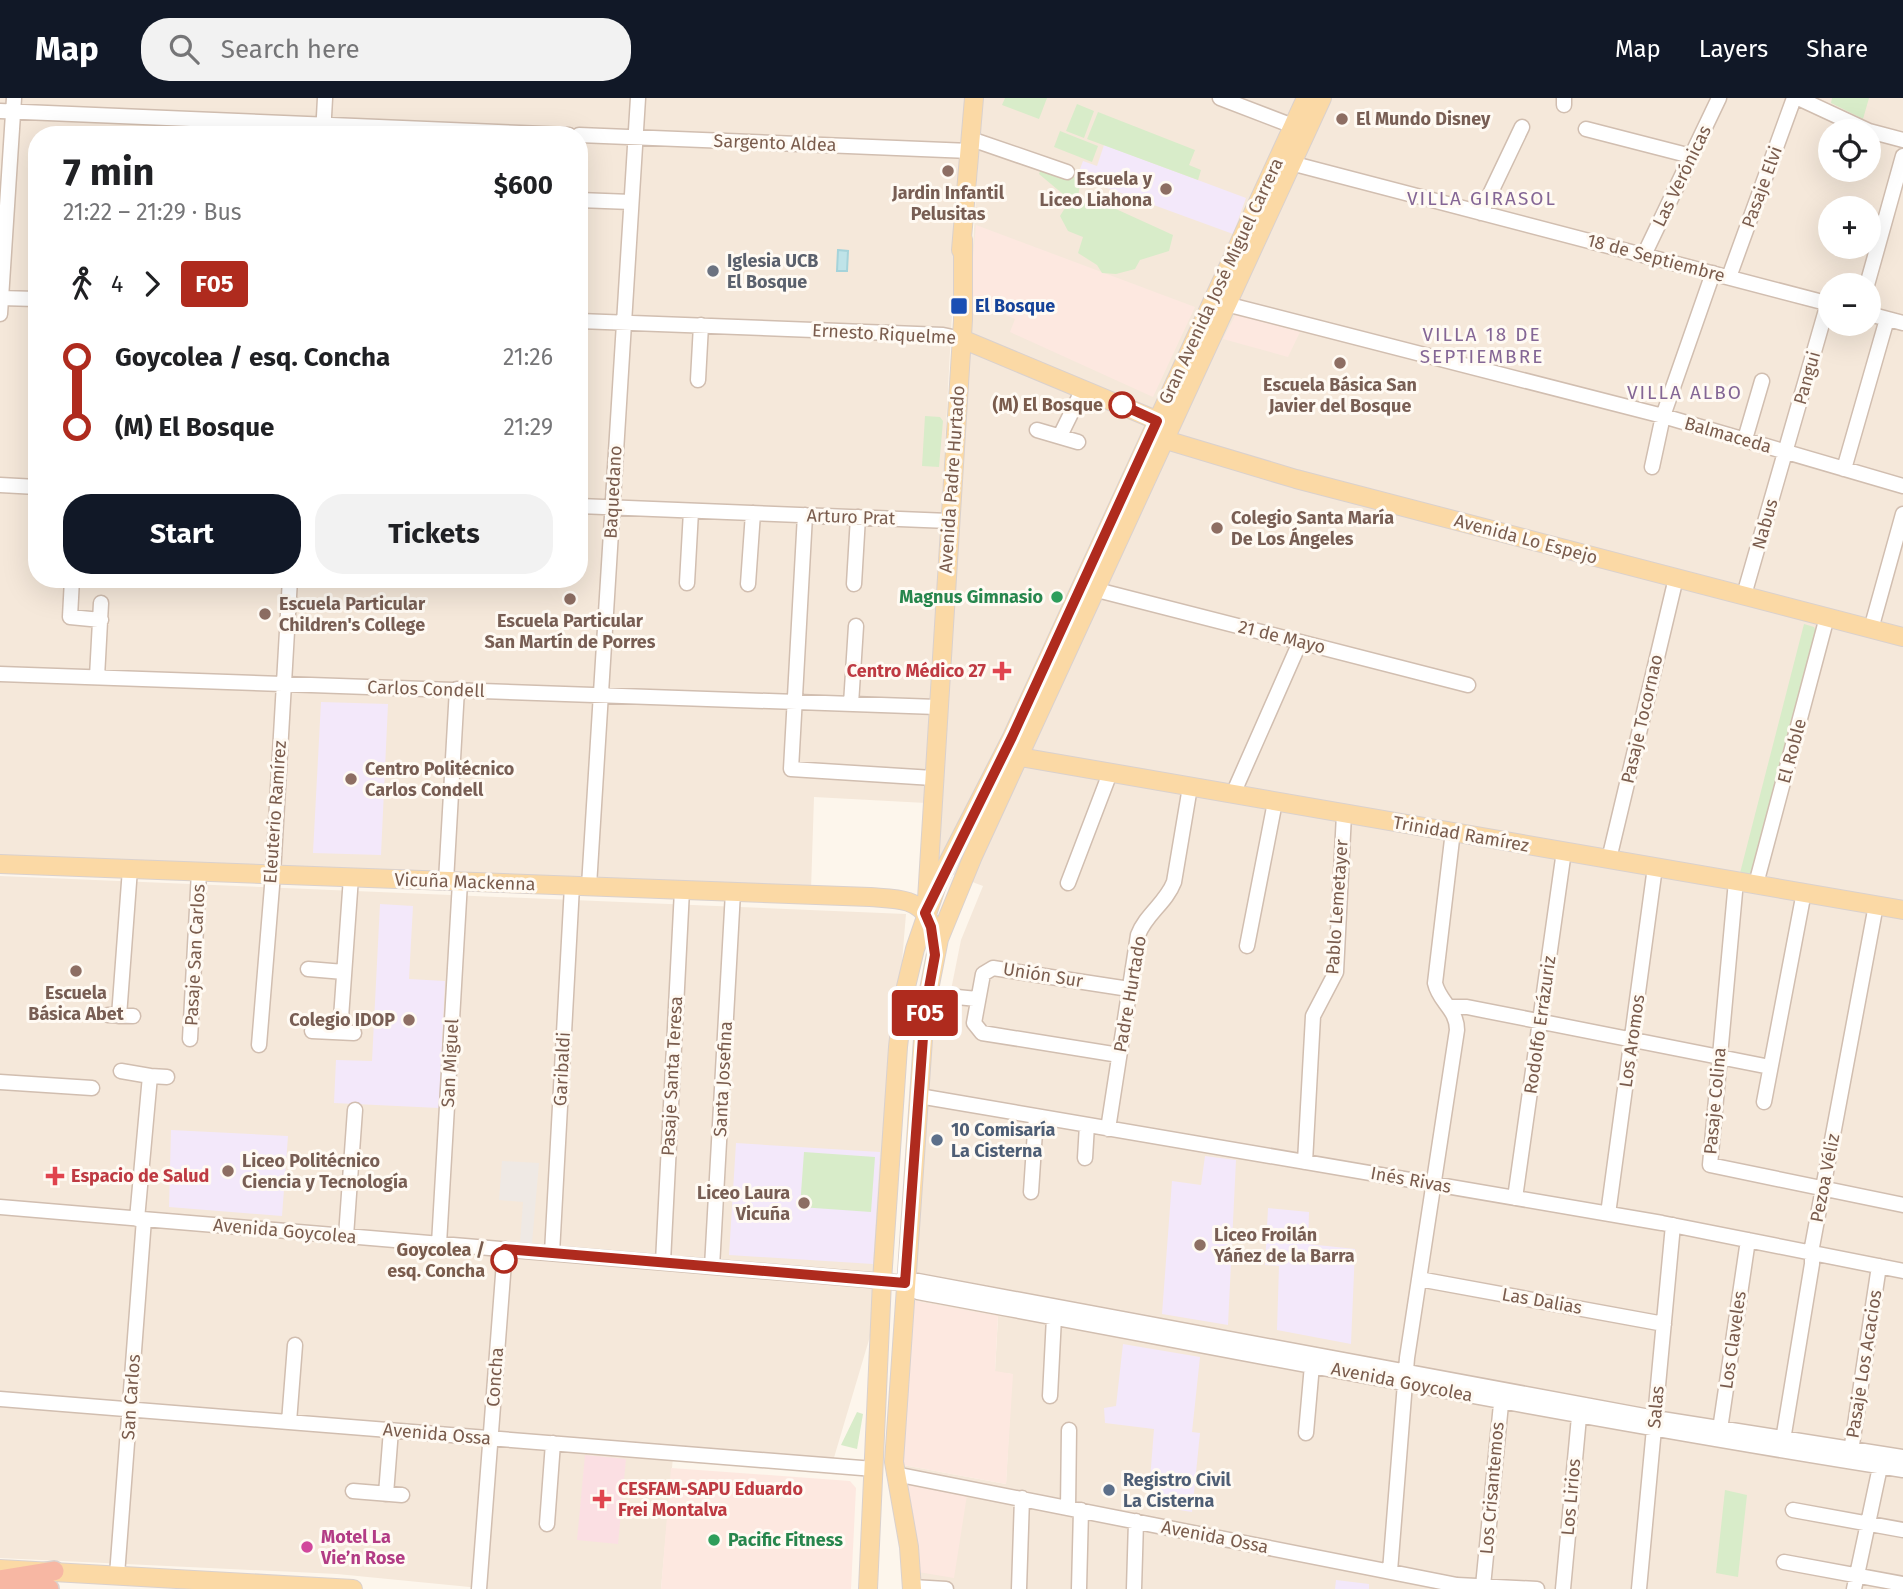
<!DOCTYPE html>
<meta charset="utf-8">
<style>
:root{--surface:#fff;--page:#f2f2f2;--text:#202124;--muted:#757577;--accent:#111827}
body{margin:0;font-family:"Fira Sans",sans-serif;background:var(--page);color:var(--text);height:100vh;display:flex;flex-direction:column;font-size:26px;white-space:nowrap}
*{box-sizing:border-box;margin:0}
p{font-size:23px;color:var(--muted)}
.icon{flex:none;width:38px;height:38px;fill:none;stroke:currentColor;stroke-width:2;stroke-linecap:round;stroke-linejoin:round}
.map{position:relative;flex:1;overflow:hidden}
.sheet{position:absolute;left:28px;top:28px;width:560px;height:462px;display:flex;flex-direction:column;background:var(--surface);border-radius:28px;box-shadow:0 7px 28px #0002}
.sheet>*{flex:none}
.badge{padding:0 14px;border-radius:5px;font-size:24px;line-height:46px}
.buttons{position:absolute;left:1818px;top:21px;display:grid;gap:14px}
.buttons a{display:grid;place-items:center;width:63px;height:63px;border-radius:50%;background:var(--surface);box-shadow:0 7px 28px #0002;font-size:35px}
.map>.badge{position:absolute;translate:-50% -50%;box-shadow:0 0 0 4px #fff}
.legs{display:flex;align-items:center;gap:10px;height:77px;padding:0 35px;font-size:23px}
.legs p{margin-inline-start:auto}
.summary{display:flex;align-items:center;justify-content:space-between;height:119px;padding:0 35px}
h1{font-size:38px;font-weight:700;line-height:52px}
.action{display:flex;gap:14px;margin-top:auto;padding:14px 35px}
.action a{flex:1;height:80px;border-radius:28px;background:var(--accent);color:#fff;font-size:28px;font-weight:700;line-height:80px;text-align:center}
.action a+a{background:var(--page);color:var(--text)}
ul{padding:0 35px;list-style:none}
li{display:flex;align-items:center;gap:24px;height:70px;font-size:26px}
li i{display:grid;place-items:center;width:10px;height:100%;margin:0 9px;background:currentColor}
li i::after{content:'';width:18px;height:18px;margin:-9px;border:5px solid;border-radius:50%;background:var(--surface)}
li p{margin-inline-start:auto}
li:first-child i{background:linear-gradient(#0000 50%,currentColor 0)}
li:last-child i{background:linear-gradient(currentColor 50%,#0000 0)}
header{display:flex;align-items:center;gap:42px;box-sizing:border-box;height:98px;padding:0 35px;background:var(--accent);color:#fff}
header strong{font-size:33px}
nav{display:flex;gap:38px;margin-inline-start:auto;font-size:24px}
.search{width:490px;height:63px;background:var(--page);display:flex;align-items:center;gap:18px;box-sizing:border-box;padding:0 24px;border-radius:28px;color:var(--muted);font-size:26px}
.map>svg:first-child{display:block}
.residential{fill:#f5e8da;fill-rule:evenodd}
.commercial{fill:#fde8e0}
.industrial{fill:#efe9e4}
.education{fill:#f3e8fa}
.medical{fill:#fbdfe3}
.green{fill:#d8ecc9}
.water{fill:#bfe3e8;stroke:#a5d3da;stroke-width:2}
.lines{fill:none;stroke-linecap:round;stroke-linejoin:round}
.minor-casing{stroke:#d1beb0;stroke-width:17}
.major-casing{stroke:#dad1cd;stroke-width:20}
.highway-casing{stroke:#dad1cd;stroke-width:22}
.minor{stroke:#fff;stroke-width:14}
.major{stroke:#fbd9a5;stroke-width:18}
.highway{stroke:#f7b7a3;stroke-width:19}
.line-1-casing{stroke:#fff;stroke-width:16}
.line-1{stroke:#af2b1e;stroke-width:10}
.education-dot{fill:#8d6e63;stroke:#fffaf3;stroke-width:2.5}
.worship-dot{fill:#6b7280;stroke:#fffaf3;stroke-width:2.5}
.transit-dot{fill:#1a4fb4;stroke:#fffaf3;stroke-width:2.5}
.stop-1-dot{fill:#fff;stroke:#af2b1e;stroke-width:3.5}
.leisure-dot{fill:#2e9e5b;stroke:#fffaf3;stroke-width:2.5}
.health-dot{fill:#e0444e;stroke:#fffaf3;stroke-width:2.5}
.service-dot{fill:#5c6f8a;stroke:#fffaf3;stroke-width:2.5}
.hotel-dot{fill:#d1479c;stroke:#fffaf3;stroke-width:2.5}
.labels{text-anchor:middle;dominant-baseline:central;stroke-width:6;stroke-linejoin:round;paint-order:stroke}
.education-label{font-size:18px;font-weight:bold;fill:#785e54;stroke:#fffaf3;text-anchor:start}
.street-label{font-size:18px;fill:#7a5c4d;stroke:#fffaf3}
.worship-label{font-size:18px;font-weight:bold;fill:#5b616d;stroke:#fffaf3;text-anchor:start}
.transit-label{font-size:18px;font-weight:bold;fill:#164399;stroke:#fffaf3;text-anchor:start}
.stop-label{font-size:18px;font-weight:bold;fill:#7a5c4d;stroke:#fffaf3;text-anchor:end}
.leisure-label{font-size:18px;font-weight:bold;fill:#27864d;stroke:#fffaf3;text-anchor:end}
.health-label{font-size:18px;font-weight:bold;fill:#be3a42;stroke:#fffaf3;text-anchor:start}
.service-label{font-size:18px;font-weight:bold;fill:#4e5e75;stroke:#fffaf3;text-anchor:start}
.hotel-label{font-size:18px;font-weight:bold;fill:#b23c85;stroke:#fffaf3;text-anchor:start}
.neighbourhood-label{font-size:19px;letter-spacing:2px;fill:#846695;stroke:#fffaf3}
</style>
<header>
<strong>Map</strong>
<div class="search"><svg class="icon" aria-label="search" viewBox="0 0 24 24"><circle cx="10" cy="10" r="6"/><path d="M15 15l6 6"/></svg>Search here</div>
<nav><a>Map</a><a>Layers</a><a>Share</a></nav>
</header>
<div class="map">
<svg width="1903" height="1491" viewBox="0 0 1903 1491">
<rect width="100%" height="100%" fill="#fdf6ec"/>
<path class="residential" d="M 0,0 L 967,0 L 954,178 L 926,705 L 814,699 L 811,792 L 0,763 ZM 37,37 L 579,37 L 579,481 L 37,481 Z
M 982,0 L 1903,0 L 1903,1491 L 922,1491 L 903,1367 L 1006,1386 L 1012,1276 L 995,1274 L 998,1219 L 911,1202 L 935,911 L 948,907 L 961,842 L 983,788 L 935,770 ZM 1830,33 L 1869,33 L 1869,72 L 1830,72 ZM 1830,110 L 1869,110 L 1869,149 L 1830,149 ZM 1830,187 L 1869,187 L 1869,226 L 1830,226 Z
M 0,778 L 906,816 L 871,1235 L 833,1363 L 674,1348 L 661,1491 L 490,1491 L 337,1476 L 0,1460 Z"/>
<path class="commercial" d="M 976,127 L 1195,209 L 1153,299 L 1010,234 L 1015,221 L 969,201 Z
M 1236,216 L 1300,234 L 1288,259 L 1223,241 Z
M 911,1202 L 998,1218 L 995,1273 L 1013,1276 L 1006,1386 L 903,1367 Z
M 671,1370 L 850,1383 L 856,1390 L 851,1491 L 661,1491 Z
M 902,1382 L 967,1397 L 954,1480 L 918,1474 Z"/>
<path class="industrial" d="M 502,1063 L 539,1065 L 532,1145 L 520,1144 L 523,1104 L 499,1102 Z"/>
<path class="education" d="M 1104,47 L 1246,100 L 1233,136 L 1077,79 L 1083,63 L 1097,68 Z
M 321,604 L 388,606 L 381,757 L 313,755 Z
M 380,806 L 413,808 L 409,881 L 445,883 L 439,1010 L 334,1005 L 336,962 L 372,963 Z
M 171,1032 L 288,1038 L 282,1118 L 169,1109 Z
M 736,1045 L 880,1054 L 873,1166 L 729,1157 Z
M 1205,1058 L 1236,1062 L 1228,1227 L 1162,1216 L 1172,1083 L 1201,1087 Z
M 1268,1110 L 1309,1114 L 1308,1146 L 1355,1151 L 1351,1246 L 1277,1232 L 1279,1168 L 1265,1167 Z
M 1123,1246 L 1200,1259 L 1192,1334 L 1200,1335 L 1192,1414 L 1148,1407 L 1154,1331 L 1105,1325 L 1104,1310 L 1116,1308 Z
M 1336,1482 L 1369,1486 L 1369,1491 L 1335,1491 Z"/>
<path class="medical" d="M 585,1357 L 626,1361 L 618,1446 L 577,1442 Z"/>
<path class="green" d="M 1005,0 L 1047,0 L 1039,21 L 1002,7 Z
M 1832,0 L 1869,0 L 1863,21 L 1831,5 Z
M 1077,6 L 1094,13 L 1084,40 L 1066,33 Z
M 1098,14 L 1195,52 L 1189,67 L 1201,72 L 1198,82 L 1087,41 Z
M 1060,33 L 1098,48 L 1092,64 L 1054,49 Z
M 1042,69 L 1074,78 L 1080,86 L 1078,99 L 1105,106 L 1173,137 L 1169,153 L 1140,162 L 1135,171 L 1116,176 L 1102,175 L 1097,167 L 1078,155 L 1083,139 L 1068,133 L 1060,118 L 1070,102 L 1039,76 Z
M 925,318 L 940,319 L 943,323 L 939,369 L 922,368 Z
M 1804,526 L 1814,529 L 1816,533 L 1757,774 L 1750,777 L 1740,775 Z
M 804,1054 L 875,1059 L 871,1114 L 800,1109 Z
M 857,1314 L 863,1316 L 857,1351 L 841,1347 Z
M 1725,1392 L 1747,1397 L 1738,1479 L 1716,1475 Z"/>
<path class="water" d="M 838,152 L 848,153 L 847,173 L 837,173 Z"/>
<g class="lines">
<defs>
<path id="minor" d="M 1220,0 L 1293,28
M 1798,0 L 1869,33
M 1564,7 L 1564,0
M 0,13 L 569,37
M 1586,31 L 1691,58
M 1869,33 L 1903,42
M 323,37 L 325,0
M 579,37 L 970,53
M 971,41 L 1067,74
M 1283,63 L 1830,206
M 579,102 L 631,104
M 1481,115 L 1522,29
M 1644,157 L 1719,0
M 1729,179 L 1794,0
M 1867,187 L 1903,58
M 0,200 L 37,201
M 1218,204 L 1663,318 L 1903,388
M 0,216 L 14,0
M 1869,216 L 1903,225
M 579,223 L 943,237 L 962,241
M 698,282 L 701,227
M 1037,332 L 1078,344
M 1060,338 L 1083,291
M 1745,341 L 1762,283
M 1652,369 L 1663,318 L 1713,175
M 1844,371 L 1887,221
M 0,387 L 37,389
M 579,408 L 949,423
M 805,417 L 791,671 L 933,680
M 72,481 L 70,519 L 101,522
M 687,485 L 691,413
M 748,486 L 753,415
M 854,486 L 858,419
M 1097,492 L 1468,587
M 1744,497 L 1828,205
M 1871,531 L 1903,416
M 0,576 L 937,609
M 97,579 L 101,505
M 851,606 L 856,528
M 1233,696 L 1300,544
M 1609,761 L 1676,480
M 446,783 L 457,591
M 1736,783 L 1710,1067 L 1903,1107
M 1068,785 L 1110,675
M 1756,786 L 1827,519
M 589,788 L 638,0
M 1247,848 L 1275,704
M 308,871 L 344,874
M 927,896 L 977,901
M 1449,909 L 1467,909 L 1770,969
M 108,917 L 133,918
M 119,918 L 130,771
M 312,933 L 354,935
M 340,934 L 351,779
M 190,941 L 199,774
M 259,947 L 273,776 L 290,481
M 1119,957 L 982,935 L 974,925 L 983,876 L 993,870 L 1129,891
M 121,973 L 150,978
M 0,984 L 92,990
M 919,998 L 1662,1125 L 1903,1173
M 1764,1004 L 1804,794
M 1108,1031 L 1138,837 C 1146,816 1166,805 1174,784 L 1190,689
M 1085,1060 L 1087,1027
M 1305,1064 L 1313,918 L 1336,874 L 1344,716
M 1031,1094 L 1036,1018
M 1515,1100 L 1564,753
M 0,1109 L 905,1185 L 918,1183 L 1655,1320 L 1903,1359
M 1608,1116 L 1655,769
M 137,1121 L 150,978 L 167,979
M 346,1138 L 355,1012
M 439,1146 L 460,784
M 552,1155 L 572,788
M 663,1164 L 682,792
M 712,1169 L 733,794
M 1419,1181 L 1664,1226
M 905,1185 L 918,1194 C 1246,1255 1573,1320 1903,1372
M 1050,1298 L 1054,1219
M 0,1301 L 874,1371
M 289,1324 L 295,1247
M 1306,1335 L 1312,1267
M 1719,1338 L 1748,1142
M 1782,1348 L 1812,1166 L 1812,1149 L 1876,807
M 1850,1360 L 1879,1168
M 895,1376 L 1457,1487 L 1537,1491
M 353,1393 L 402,1397
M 386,1396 L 391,1332
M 1068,1410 L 1069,1332
M 1793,1412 L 1903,1432
M 547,1426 L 553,1345
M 1784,1464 L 1903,1486
M 1390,1473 L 1407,1260 L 1457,932 C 1457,911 1439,904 1435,885 L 1453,733
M 117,1477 L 144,1121
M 1483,1488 L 1502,1296
M 912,1489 L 946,1491
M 479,1491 L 505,1151
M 1019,1491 L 1022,1400
M 1079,1491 L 1081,1412
M 1134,1491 L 1136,1423
M 1563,1491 L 1580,1308
M 1639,1491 L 1673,1127
M 1854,1491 L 1880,1369"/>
<path id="major" d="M 961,152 L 974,0
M 962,241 L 1168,327
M 1156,339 L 1296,381 L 1903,539
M 1020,659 L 1903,812
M 0,766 L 870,799 C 893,801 918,799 929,822
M 927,801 L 963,222 L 963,141
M 0,1471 L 353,1491
M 868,1491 L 882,1183 L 898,949 L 904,897 L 915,851 L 938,784 L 1012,639 L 1306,0
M 912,1491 L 909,1449 L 894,1364 L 925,912 L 939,841 L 973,758 L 1322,0"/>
<path id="highway" d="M 0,1482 L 54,1473
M 8,1489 L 49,1491"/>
</defs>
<use href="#minor" class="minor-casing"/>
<use href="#major" class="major-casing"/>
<use href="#highway" class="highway-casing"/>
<use href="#minor" class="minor"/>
<use href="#major" class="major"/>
<use href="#highway" class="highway"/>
</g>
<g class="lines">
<defs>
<path id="line-1" d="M 504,1162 L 505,1151 L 905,1185 L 925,912 L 935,857 L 931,829 L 925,815 L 1012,639 L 1157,323 L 1122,307"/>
</defs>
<use href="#line-1" class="line-1-casing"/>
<use href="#line-1" class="line-1"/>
</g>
<g class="education-dot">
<circle cx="1342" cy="21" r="7"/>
<circle cx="948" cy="73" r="7"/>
<circle cx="1166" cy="91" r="7"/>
<circle cx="1340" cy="265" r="7"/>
<circle cx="1217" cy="430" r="7"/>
<circle cx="570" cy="501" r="7"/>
<circle cx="265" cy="516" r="7"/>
<circle cx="351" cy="681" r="7"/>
<circle cx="76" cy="873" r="7"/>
<circle cx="409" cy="922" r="7"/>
<circle cx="228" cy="1073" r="7"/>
<circle cx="804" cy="1105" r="7"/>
<circle cx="1200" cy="1147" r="7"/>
</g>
<circle class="worship-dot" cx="713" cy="173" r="7"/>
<rect class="transit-dot" x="950" y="199" width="18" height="18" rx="3.5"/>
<g class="stop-1-dot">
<circle cx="1122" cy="307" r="12"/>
<circle cx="504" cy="1162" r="12"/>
</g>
<g class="leisure-dot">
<circle cx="1057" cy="499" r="7"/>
<circle cx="714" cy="1442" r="7"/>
</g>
<g class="health-dot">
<path d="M998.5 562.5h7v7h7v7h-7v7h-7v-7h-7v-7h7z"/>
<path d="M51.5 1067.5h7v7h7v7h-7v7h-7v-7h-7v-7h7z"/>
<path d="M598.5 1390.5h7v7h7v7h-7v7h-7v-7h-7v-7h7z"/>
</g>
<g class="service-dot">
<circle cx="937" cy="1042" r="7"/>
<circle cx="1109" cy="1392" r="7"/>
</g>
<circle class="hotel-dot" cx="307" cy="1449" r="7"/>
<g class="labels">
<g class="education-label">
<text x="1356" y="21">El Mundo Disney</text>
<text x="1152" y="81" text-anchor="end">Escuela y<tspan x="1152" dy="21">Liceo Liahona</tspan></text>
<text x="948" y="95" text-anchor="middle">Jardin Infantil<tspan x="948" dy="21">Pelusitas</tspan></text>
<text x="1340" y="287" text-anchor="middle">Escuela Básica San<tspan x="1340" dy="21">Javier del Bosque</tspan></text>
<text x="1231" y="420">Colegio Santa María<tspan x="1231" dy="21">De Los Ángeles</tspan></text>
<text x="279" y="506">Escuela Particular<tspan x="279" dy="21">Children's College</tspan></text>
<text x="570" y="523" text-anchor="middle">Escuela Particular<tspan x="570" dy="21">San Martín de Porres</tspan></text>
<text x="365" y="671">Centro Politécnico<tspan x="365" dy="21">Carlos Condell</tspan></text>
<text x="76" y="895" text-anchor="middle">Escuela<tspan x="76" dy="21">Básica Abet</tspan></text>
<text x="395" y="922" text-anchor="end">Colegio IDOP</text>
<text x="242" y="1063">Liceo Politécnico<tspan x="242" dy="21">Ciencia y Tecnología</tspan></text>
<text x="790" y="1095" text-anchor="end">Liceo Laura<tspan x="790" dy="21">Vicuña</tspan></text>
<text x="1214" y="1137">Liceo Froilán<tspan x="1214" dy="21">Yáñez de la Barra</tspan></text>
</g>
<g class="street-label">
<text transform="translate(775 45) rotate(2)">Sargento Aldea</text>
<text transform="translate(1682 78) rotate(-64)">Las Verónicas</text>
<text transform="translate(1762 89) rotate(-70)">Pasaje Elvi</text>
<text transform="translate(1656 160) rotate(15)">18 de Septiembre</text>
<text transform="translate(1221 183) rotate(-65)">Gran Avenida José Miguel Carrera</text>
<text transform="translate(884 236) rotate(3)">Ernesto Riquelme</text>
<text transform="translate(1807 280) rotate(-74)">Pangui</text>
<text transform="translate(1728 337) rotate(16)">Balmaceda</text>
<text transform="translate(952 381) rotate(-86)">Avenida Padre Hurtado</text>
<text transform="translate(613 394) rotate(-87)">Baquedano</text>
<text transform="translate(851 419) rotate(2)">Arturo Prat</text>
<text transform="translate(1765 426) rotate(-74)">Nabus</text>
<text transform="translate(1526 441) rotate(15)">Avenida Lo Espejo</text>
<text transform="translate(1282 539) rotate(14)">21 de Mayo</text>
<text transform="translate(426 591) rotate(2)">Carlos Condell</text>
<text transform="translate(1642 621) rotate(-77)">Pasaje Tocornao</text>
<text transform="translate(1792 653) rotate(-75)">El Roble</text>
<text transform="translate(275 714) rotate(-86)">Eleuterio Ramírez</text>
<text transform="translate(1461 736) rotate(10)">Trinidad Ramírez</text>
<text transform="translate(465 784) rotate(2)">Vicuña Mackenna</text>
<text transform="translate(1337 809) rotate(-86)">Pablo Lemetayer</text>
<text transform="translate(195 857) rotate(-87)">Pasaje San Carlos</text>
<text transform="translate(1043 877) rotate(9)">Unión Sur</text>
<text transform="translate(1130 896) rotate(-80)">Padre Hurtado</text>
<text transform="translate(1540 927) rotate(-82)">Rodolfo Errázuriz</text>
<text transform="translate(1632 943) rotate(-82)">Los Aromos</text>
<text transform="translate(450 965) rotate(-87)">San Miguel</text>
<text transform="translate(562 971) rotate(-87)">Garibaldi</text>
<text transform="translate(672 978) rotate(-87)">Pasaje Santa Teresa</text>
<text transform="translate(723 981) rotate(-87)">Santa Josefina</text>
<text transform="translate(1715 1003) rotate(-85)">Pasaje Colina</text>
<text transform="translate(1825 1080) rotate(-79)">Pezoa Véliz</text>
<text transform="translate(1411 1082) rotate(10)">Inés Rivas</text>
<text transform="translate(285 1133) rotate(5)">Avenida Goycolea</text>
<text transform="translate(1542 1203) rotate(10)">Las Dalias</text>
<text transform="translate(1733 1242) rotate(-82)">Los Claveles</text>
<text transform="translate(1864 1266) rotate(-81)">Pasaje Los Acacios</text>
<text transform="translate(495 1279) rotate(-86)">Concha</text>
<text transform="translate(1402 1284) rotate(11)">Avenida Goycolea</text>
<text transform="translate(131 1299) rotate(-86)">San Carlos</text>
<text transform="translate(1656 1309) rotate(-85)">Salas</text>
<text transform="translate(437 1336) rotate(5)">Avenida Ossa</text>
<text transform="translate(1492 1390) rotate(-85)">Los Crisantemos</text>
<text transform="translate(1571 1399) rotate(-85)">Los Lirios</text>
<text transform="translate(1215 1439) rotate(11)">Avenida Ossa</text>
</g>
<g class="worship-label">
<text x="727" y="163">Iglesia UCB<tspan x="727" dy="21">El Bosque</tspan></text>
</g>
<g class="transit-label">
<text x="975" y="208">El Bosque</text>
</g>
<g class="stop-label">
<text x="1103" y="307">(M) El Bosque</text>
<text x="485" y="1152">Goycolea /<tspan x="485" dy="21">esq. Concha</tspan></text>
</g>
<g class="leisure-label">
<text x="1043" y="499">Magnus Gimnasio</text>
<text x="728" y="1442" text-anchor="start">Pacific Fitness</text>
</g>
<g class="health-label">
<text x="986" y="573" text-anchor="end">Centro Médico 27</text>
<text x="71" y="1078">Espacio de Salud</text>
<text x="618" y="1391">CESFAM-SAPU Eduardo<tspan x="618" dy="21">Frei Montalva</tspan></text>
</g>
<g class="service-label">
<text x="951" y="1032">10 Comisaría<tspan x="951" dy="21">La Cisterna</tspan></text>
<text x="1123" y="1382">Registro Civil<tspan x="1123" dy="21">La Cisterna</tspan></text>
</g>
<g class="hotel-label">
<text x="321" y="1439">Motel La<tspan x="321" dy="21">Vie’n Rose</tspan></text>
</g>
<g class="neighbourhood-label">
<text x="1482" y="100">VILLA GIRASOL</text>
<text x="1482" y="236">VILLA 18 DE<tspan x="1482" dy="22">SEPTIEMBRE</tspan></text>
<text x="1685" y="294">VILLA ALBO</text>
</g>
</g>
</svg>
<div class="buttons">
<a><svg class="icon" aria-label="locate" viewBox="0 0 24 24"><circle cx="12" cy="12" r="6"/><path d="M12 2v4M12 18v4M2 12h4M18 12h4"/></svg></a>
<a>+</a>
<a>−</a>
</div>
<b class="badge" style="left:925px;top:915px;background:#af2b1e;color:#fff">F05</b>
<section class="sheet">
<div class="summary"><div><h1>7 min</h1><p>21:22 – 21:29 · Bus</p></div><b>$600</b></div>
<div class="legs"><svg class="icon" aria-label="walk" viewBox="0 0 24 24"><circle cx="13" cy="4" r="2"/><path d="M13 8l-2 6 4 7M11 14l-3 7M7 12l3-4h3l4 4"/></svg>4<svg class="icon" aria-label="forward" viewBox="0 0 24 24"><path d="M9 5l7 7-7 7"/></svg><b class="badge" style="background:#af2b1e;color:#fff">F05</b></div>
<ul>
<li><i style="color:#af2b1e"></i><b>Goycolea / esq. Concha</b><p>21:26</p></li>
<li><i style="color:#af2b1e"></i><b>(M) El Bosque</b><p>21:29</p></li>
</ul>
<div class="action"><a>Start</a><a>Tickets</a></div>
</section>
</div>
